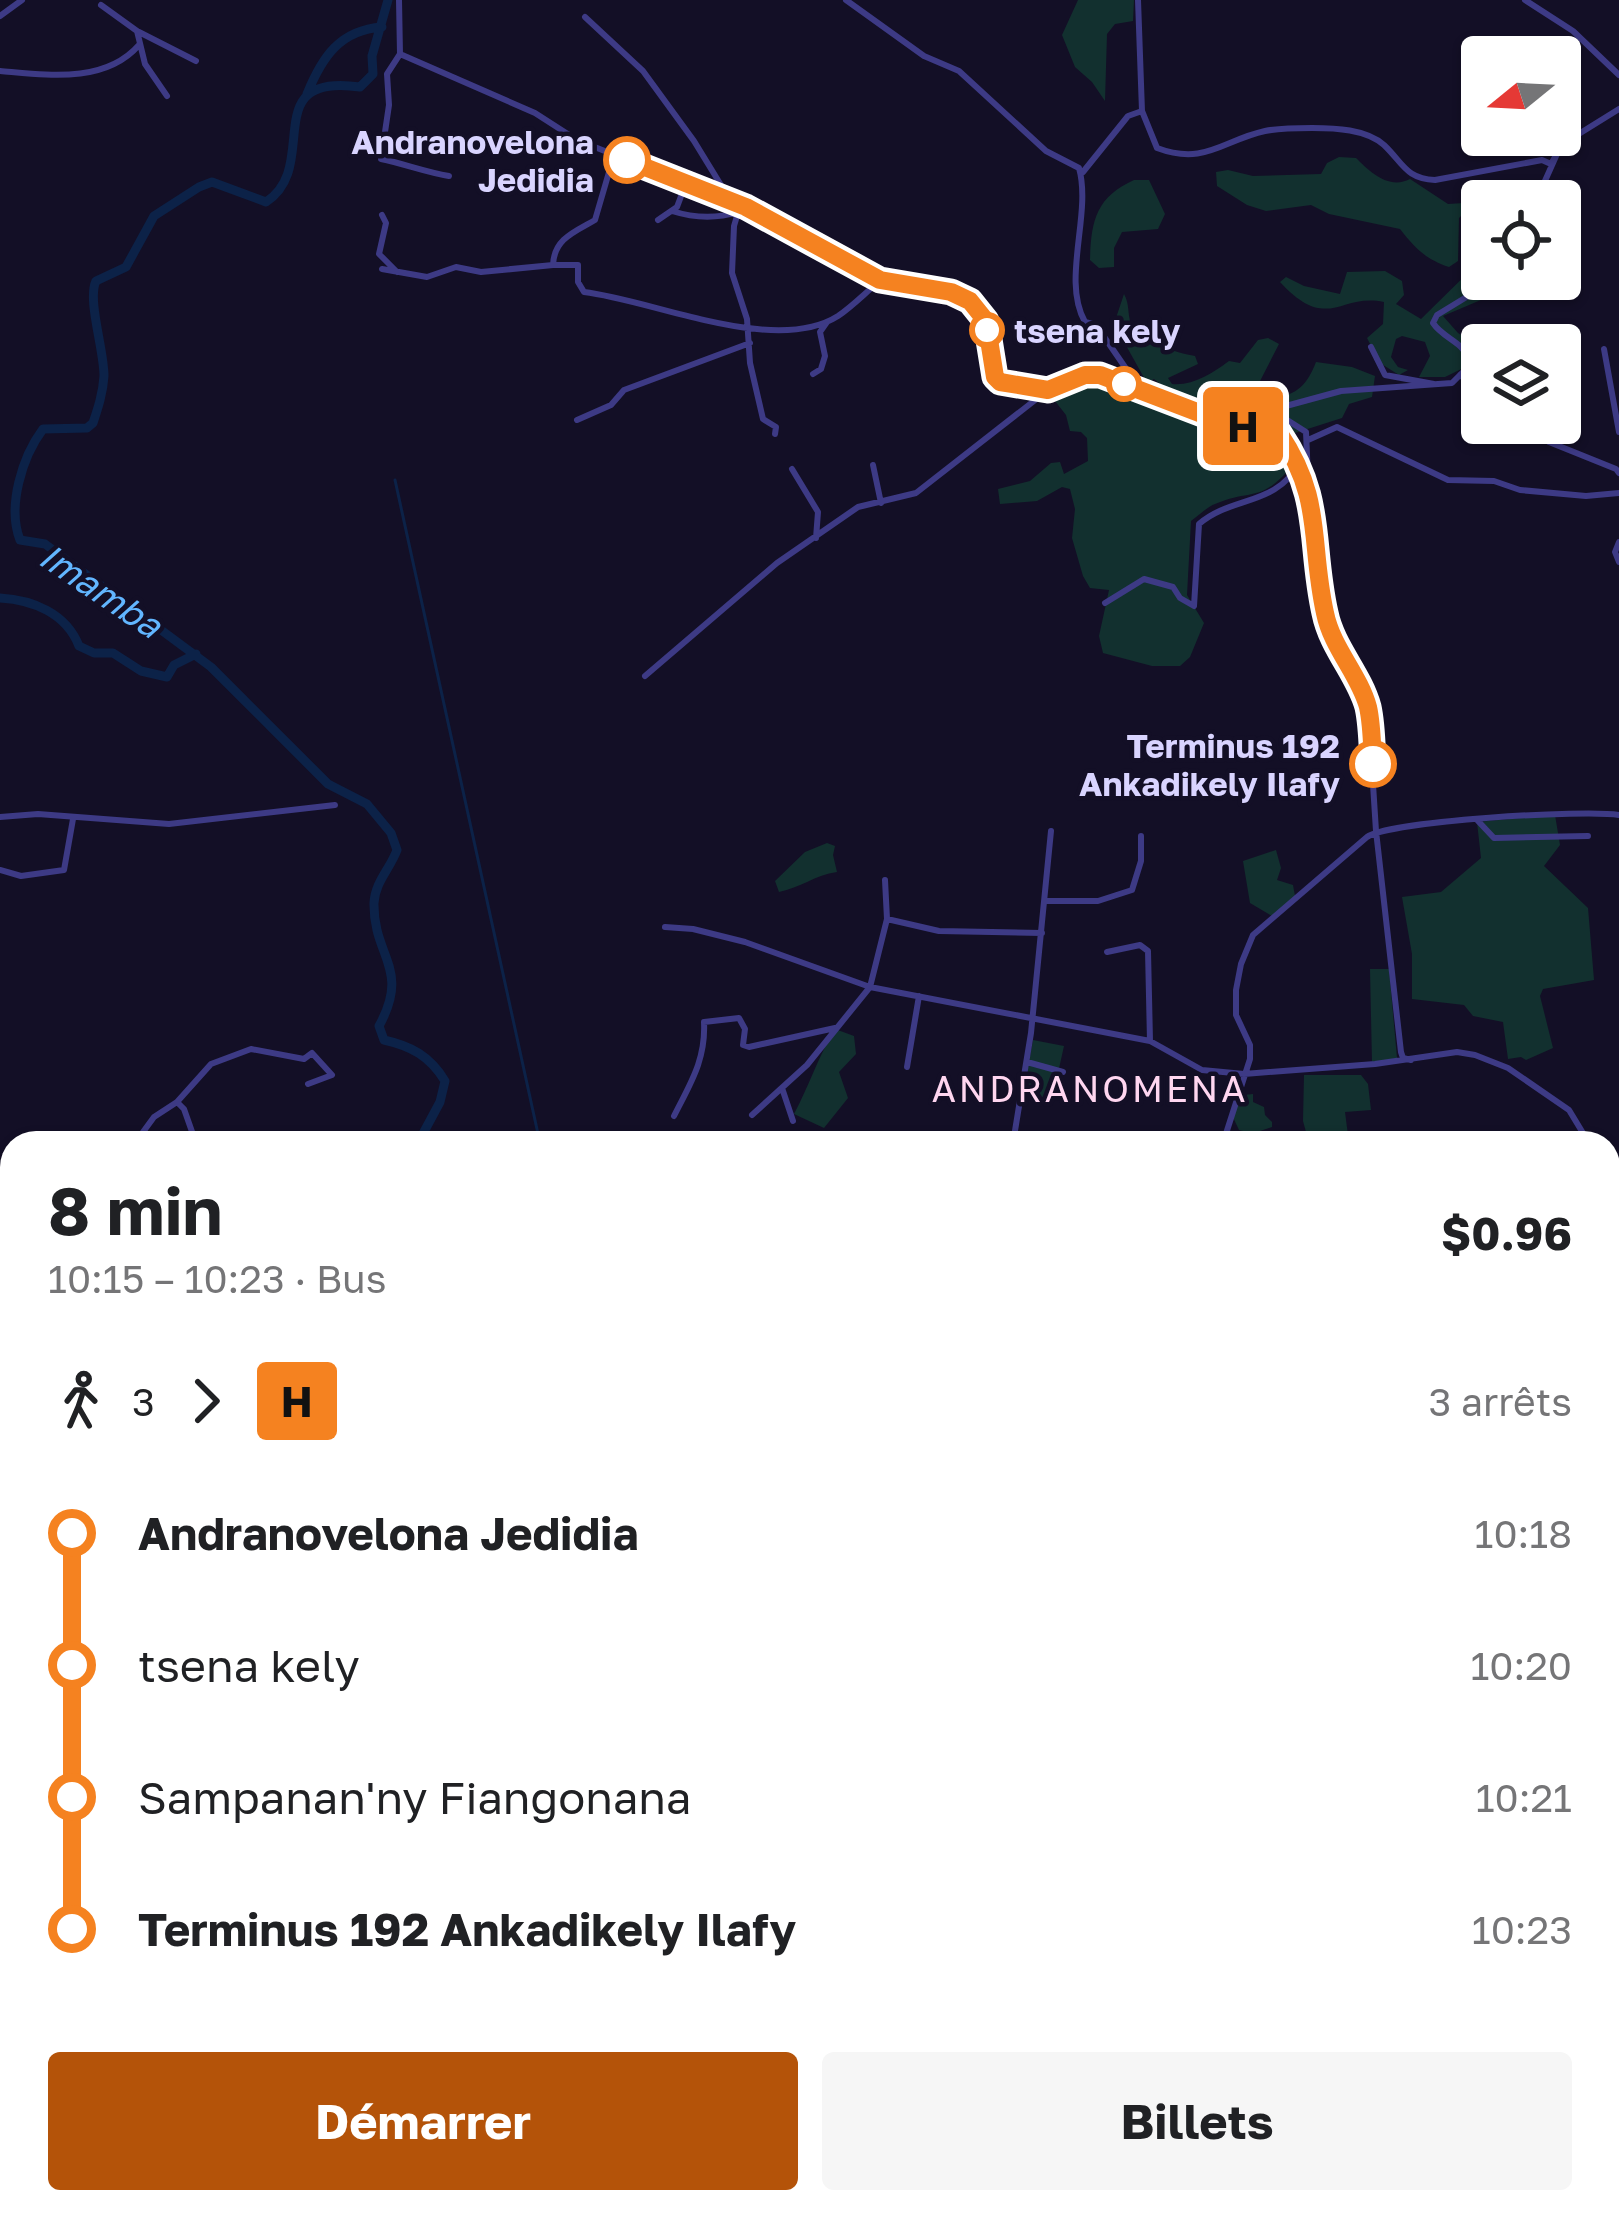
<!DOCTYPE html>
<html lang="fr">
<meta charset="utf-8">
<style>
:root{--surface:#fff;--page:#f6f6f6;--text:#202124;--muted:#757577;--accent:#b45309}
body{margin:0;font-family:"Golos Text",sans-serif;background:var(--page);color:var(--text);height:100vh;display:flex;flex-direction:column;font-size:45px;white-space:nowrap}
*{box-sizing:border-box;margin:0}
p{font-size:39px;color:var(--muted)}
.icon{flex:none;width:66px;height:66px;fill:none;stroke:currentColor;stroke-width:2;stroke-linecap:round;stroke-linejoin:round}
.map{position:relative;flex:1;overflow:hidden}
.panel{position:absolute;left:0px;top:1131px;width:1620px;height:1083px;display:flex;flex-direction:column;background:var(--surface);border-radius:36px 36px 0 0;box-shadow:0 3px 9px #0004}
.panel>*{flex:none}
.badge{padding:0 24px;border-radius:9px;font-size:42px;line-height:78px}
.needle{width:78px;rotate:252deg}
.controls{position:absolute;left:1461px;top:36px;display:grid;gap:24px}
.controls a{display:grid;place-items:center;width:120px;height:120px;border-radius:12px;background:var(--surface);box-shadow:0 3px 9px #0004;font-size:60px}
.map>.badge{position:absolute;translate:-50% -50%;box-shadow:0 0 0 6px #fff}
.legs{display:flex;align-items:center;gap:18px;height:132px;padding:0 48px;font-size:39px}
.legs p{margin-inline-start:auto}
.head{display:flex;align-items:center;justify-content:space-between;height:204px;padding:0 48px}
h1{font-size:66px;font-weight:700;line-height:90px}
.action{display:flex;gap:24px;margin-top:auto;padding:24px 48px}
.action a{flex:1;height:138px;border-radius:12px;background:var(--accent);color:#fff;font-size:48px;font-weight:700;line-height:138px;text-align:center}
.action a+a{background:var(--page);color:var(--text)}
ul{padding:0 48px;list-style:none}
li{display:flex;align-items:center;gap:42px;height:132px;font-size:45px}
li i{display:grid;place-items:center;width:18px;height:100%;margin:0 15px;background:currentColor}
li i::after{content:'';width:30px;height:30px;margin:-15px;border:9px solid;border-radius:50%;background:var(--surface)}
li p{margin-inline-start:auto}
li:first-child i{background:linear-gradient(#0000 50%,currentColor 0)}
li:last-child i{background:linear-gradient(currentColor 50%,#0000 0)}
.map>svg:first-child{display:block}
.green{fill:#12302f}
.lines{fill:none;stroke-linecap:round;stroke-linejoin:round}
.stream{stroke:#0c2248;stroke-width:3}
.canal{stroke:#0c2248;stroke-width:6}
.river{stroke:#0c2248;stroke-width:9}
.minor{stroke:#3d3a85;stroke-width:6}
.major{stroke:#c25bff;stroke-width:9}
.line-1-casing{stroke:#fff;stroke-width:27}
.line-1{stroke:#f58220;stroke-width:18}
.stop-1-dot{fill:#fff;stroke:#f58220;stroke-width:6}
.labels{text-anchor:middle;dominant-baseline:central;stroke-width:9;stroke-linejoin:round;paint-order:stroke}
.stop-label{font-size:33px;font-weight:bold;fill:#d9d4ff;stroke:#130f26;text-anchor:end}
.water-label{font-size:36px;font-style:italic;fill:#62b6ff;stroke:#130f26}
.neighbourhood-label{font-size:36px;letter-spacing:3px;fill:#ffd6f0;stroke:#130f26}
</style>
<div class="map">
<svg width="1619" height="2213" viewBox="0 0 1619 2213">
<rect width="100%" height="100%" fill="#130f26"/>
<path class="green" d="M 1078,0 L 1134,0 L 1133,21 L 1115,24 L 1107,34 L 1105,101 L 1092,82 L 1075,67 L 1062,35 Z
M 1339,157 L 1356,158 C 1370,172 1389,190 1410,179 L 1448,204 L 1464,203 L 1467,210 L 1459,218 L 1458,261 L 1449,267 C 1425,259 1415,248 1400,229 L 1329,214 L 1311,205 L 1266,211 L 1247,205 L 1217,186 L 1216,172 L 1228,170 L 1253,176 L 1321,174 L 1327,163 Z
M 1134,180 L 1149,180 L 1165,214 L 1158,229 L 1122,232 L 1114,248 L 1114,267 L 1099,268 L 1090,260 C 1091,221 1096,197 1134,180 Z
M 1482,259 L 1482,279 L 1515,279 L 1514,286 L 1443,316 L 1458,333 L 1478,345 L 1487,344 L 1482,345 L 1482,359 L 1445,377 L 1419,377 L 1430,356 L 1425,342 L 1402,336 L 1396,339 L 1391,357 L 1398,367 L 1408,370 L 1399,375 L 1380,363 L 1367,338 L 1383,324 L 1384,302 C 1340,292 1328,334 1280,282 L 1286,277 L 1304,286 L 1340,294 L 1347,272 L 1385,271 L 1402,281 L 1404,295 L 1396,304 L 1421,319 Z
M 1124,294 C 1130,305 1127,313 1131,324 C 1139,342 1177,353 1195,356 L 1198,364 L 1168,378 L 1172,384 C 1193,386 1213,373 1229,361 L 1240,363 L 1258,340 L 1268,338 L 1279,344 L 1259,383 L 1273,399 C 1298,394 1307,385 1316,362 L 1352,367 L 1375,376 L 1372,397 L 1349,404 L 1342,418 L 1295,433 L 1184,403 L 1154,379 L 1147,383 L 1114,324 Z
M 1102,382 L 1276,439 L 1293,465 C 1260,504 1254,488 1215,504 C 1207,507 1198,516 1191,521 L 1187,595 L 1204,623 L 1190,657 L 1180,666 L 1152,666 L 1103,653 L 1099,636 L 1109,590 L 1090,588 L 1083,576 L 1072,538 L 1075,509 L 1070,489 L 1062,487 L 1037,501 L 1000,504 L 998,489 L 1030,481 L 1051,463 L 1060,462 L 1064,474 L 1088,461 L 1087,438 L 1081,432 L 1070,431 L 1066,415 L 1051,396 Z
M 1555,815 L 1560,845 L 1544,866 L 1588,908 L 1594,980 L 1543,989 L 1540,996 L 1553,1048 L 1526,1060 L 1521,1057 L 1508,1059 L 1503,1022 L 1473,1016 L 1464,1005 L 1412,999 L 1412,954 L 1402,897 L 1441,892 L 1481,858 L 1477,822 Z
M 827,843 L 835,846 L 833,855 L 837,872 C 815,875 800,888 779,892 L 775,881 L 805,852 Z
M 1276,850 L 1281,868 L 1277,880 L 1293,885 L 1295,896 L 1272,916 L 1250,903 L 1243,861 Z
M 1370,969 L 1389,969 L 1397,1058 L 1372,1063 Z
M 835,1029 L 854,1036 L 856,1054 L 839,1072 L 848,1098 L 824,1128 L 794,1114 C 809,1086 818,1057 835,1029 Z
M 1033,1040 L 1064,1046 L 1058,1073 L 1063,1075 L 1058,1099 L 1023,1095 Z
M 1304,1075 L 1361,1075 L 1368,1084 L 1371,1110 L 1345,1112 L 1349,1143 L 1309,1143 L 1303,1121 Z
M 1253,1094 L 1253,1102 L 1264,1107 L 1265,1115 L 1272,1122 L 1272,1127 L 1260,1131 L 1259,1135 L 1239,1130 L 1232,1115 L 1244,1095 Z"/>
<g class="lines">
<path class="stream" d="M 395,480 L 540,1143
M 334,2213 L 335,2202"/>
<path class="canal" d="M 1619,1551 L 1619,1555
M 1608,2027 L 1619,2015
M 1498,2202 L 1500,2213"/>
<path class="river" d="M 388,0 L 372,56 L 373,74 L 360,87 C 256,72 322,166 266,202 L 212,182 L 199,187 L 154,216 L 126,267 L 96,281 C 87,300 104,349 104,376 C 103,393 98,408 93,423 L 87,428 L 43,429 C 22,457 7,507 20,540 L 45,544 L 211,667 L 328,784 L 367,804 L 391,833 L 397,850 C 390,869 375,882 374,903 C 373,957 411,968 379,1026 L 384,1040 C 411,1046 430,1056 445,1081 L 440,1102 L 418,1143
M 307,94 C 322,57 340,30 382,27
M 0,598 C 33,600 66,613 79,646 L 94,653 L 113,653 L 141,671 L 167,677 L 174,665 L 196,654
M 554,2213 L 557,2202"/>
<path class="minor" d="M 399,0 L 400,54 L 535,113 L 577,140 L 746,207 L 881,280 L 951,291 L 970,301 L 986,321 L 995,377 L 1000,382 L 1048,390 L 1085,375 L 1100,375 L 1224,422 L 1279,433 L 1299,463 L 1308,485 L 1324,611 L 1334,646 L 1368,706 L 1376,831 L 1401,1052 L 1403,1058 L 1411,1060
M 846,0 L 924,56 L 959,71 L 1046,151 L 1079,168 C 1092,214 1061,280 1085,322 L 1096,325 L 1138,386
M 1138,0 L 1142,111 L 1157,148 C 1205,166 1223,140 1265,131 C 1280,128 1297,128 1312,128 C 1335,128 1366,129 1384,145 C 1403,163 1406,179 1435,180 L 1542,160 L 1551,164 L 1555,157
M 1525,0 L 1573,31 L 1619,75
M 101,5 L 137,31 L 196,61
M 0,16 L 22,0
M 585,17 L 643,71 L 694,141 L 724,190 L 740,206 L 734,226 L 732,273 L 747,319 L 750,363 L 763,419 L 776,427 L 775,434
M 137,31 L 145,64 L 167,96
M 400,54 L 387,74 L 389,105 L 381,159 C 405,164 425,172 449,176
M 0,71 C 47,75 105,84 139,45
M 1083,172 L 1128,116 L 1142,111
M 1536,201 L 1561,145 L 1619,109
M 672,211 C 694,218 716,219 738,212
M 382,215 L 386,223 L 379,254 L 397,272
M 658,220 L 677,207 L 686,183
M 553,265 L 578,265 L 578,282 L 584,292 C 653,300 775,356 838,316 C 853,306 867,291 881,280
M 382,269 L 427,277 L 456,267 L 481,272 L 553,265 C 554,239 574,232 595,220 L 614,155
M 1371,347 L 1385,375 L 1434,384
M 1604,349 L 1619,432
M 813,374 L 821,369 L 825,356 L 820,332 L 827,322
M 1460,375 L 1482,393
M 577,420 L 611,405 L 624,390 L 750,343
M 1522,423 L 1549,442 L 1616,469 L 1619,473
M 1308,440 L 1337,427 L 1448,480 L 1494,481 L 1520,490 L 1586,496 L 1619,493
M 873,465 L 881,503
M 792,469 L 818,512 L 816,538
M 1308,478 L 1306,432 L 1284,418 L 1286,406 L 1341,391 L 1452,383 L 1468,367 L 1469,358 C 1461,341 1443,338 1433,323 L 1437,315 L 1496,279
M 1619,542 L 1615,552 L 1619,562
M 1105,603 L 1144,579 L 1173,587 L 1180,598 L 1194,606 L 1199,524 C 1231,496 1277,506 1299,463
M 645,676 L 777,563 L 858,507 L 916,493 L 1048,390
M 0,817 L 38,814 L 169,824 L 335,805
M 1478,821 L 1494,838 L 1588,836
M 0,870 L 21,876 L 64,870 L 73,819
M 1045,901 L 1098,901 L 1132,890 L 1141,861 L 1141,836
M 887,919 L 939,931 L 1042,933
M 665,927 L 693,929 L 745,942 L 870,987 L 1150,1041 L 1202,1070 L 1244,1074 L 1375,1064 L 1457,1052 L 1475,1055 L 1508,1068 L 1569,1110 L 1589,1143
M 1107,952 L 1140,945 L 1148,951 L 1150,1041
M 1027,1062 L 1063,1072
M 907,1067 L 919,996
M 782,1088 L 793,1121
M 177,1102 L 184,1109 L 196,1143
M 752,1115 L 807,1065 L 870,987 L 887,919 L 885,880
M 674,1116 C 690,1084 706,1060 704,1022 L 739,1018 L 745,1029 L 743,1045 L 749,1047 L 835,1028
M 135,1143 L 154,1117 L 177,1102 L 211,1064 L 251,1049 L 304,1059 L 312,1053 L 332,1075 L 308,1084
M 1013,1143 L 1031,1033 L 1051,831
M 1223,1143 L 1250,1059 L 1250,1045 L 1236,1015 L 1236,990 L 1241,964 L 1253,935 L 1367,837 C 1389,821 1587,809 1619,815
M 1608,1185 L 1618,1207
M 0,1211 L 12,1207
M 0,1496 L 12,1512
M 1619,1527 L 1612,1551 L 1619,1589
M 0,1989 L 12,1988
M 1,2023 L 12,2023
M 175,2213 L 177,2202
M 774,2213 L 775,2202"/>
<path class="major" d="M 1608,1206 L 1619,1207
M 0,1612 L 12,1605"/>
</g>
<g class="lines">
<defs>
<path id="line-1" d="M 627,160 L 746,207 L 880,280 L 951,292 L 970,301 L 986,321 L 995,377 L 1000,382 L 1048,390 L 1085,375 L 1100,375 L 1223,422 L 1279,433 C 1324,500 1309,541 1325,613 C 1332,648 1359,674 1368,707 C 1372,725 1372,746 1373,764"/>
</defs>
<use href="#line-1" class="line-1-casing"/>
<use href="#line-1" class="line-1"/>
</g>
<g class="stop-1-dot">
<circle cx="627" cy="160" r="21"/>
<circle cx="987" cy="330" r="15"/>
<circle cx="1124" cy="384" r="15"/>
<circle cx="1373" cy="764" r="21"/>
</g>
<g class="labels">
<g class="stop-label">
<text x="594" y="141">Andranovelona<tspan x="594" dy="38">Jedidia</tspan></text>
<text x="1014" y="330" text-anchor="start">tsena kely</text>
<text x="1340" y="745">Terminus 192<tspan x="1340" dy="38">Ankadikely Ilafy</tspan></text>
</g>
<g class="water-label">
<text transform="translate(101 590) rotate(34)">Imamba</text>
</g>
<g class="neighbourhood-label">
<text x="1090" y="1088">ANDRANOMENA</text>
</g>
</g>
</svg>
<div class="controls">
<a><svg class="needle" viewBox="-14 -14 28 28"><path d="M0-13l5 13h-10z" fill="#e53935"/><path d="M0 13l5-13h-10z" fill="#757577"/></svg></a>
<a><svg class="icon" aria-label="locate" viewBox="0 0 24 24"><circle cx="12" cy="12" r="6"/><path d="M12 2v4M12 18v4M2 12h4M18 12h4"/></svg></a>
<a><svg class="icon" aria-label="layers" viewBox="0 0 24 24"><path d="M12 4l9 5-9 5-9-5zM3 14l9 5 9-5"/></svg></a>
</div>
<b class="badge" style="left:1243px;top:426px;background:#f58220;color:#111">H</b>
<section class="panel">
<div class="head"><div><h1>8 min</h1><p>10:15 – 10:23 · Bus</p></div><b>$0.96</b></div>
<div class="legs"><svg class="icon" aria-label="walk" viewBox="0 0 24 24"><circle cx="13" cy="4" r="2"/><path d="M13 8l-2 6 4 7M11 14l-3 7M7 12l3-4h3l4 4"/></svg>3<svg class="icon" aria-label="forward" viewBox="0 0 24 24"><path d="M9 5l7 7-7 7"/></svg><b class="badge" style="background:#f58220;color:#111">H</b><p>3 arrêts</p></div>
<ul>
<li><i style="color:#f58220"></i><b>Andranovelona Jedidia</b><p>10:18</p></li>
<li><i style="color:#f58220"></i><span>tsena kely</span><p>10:20</p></li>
<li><i style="color:#f58220"></i><span>Sampanan'ny Fiangonana</span><p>10:21</p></li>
<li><i style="color:#f58220"></i><b>Terminus 192 Ankadikely Ilafy</b><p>10:23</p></li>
</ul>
<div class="action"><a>Démarrer</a><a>Billets</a></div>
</section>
</div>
